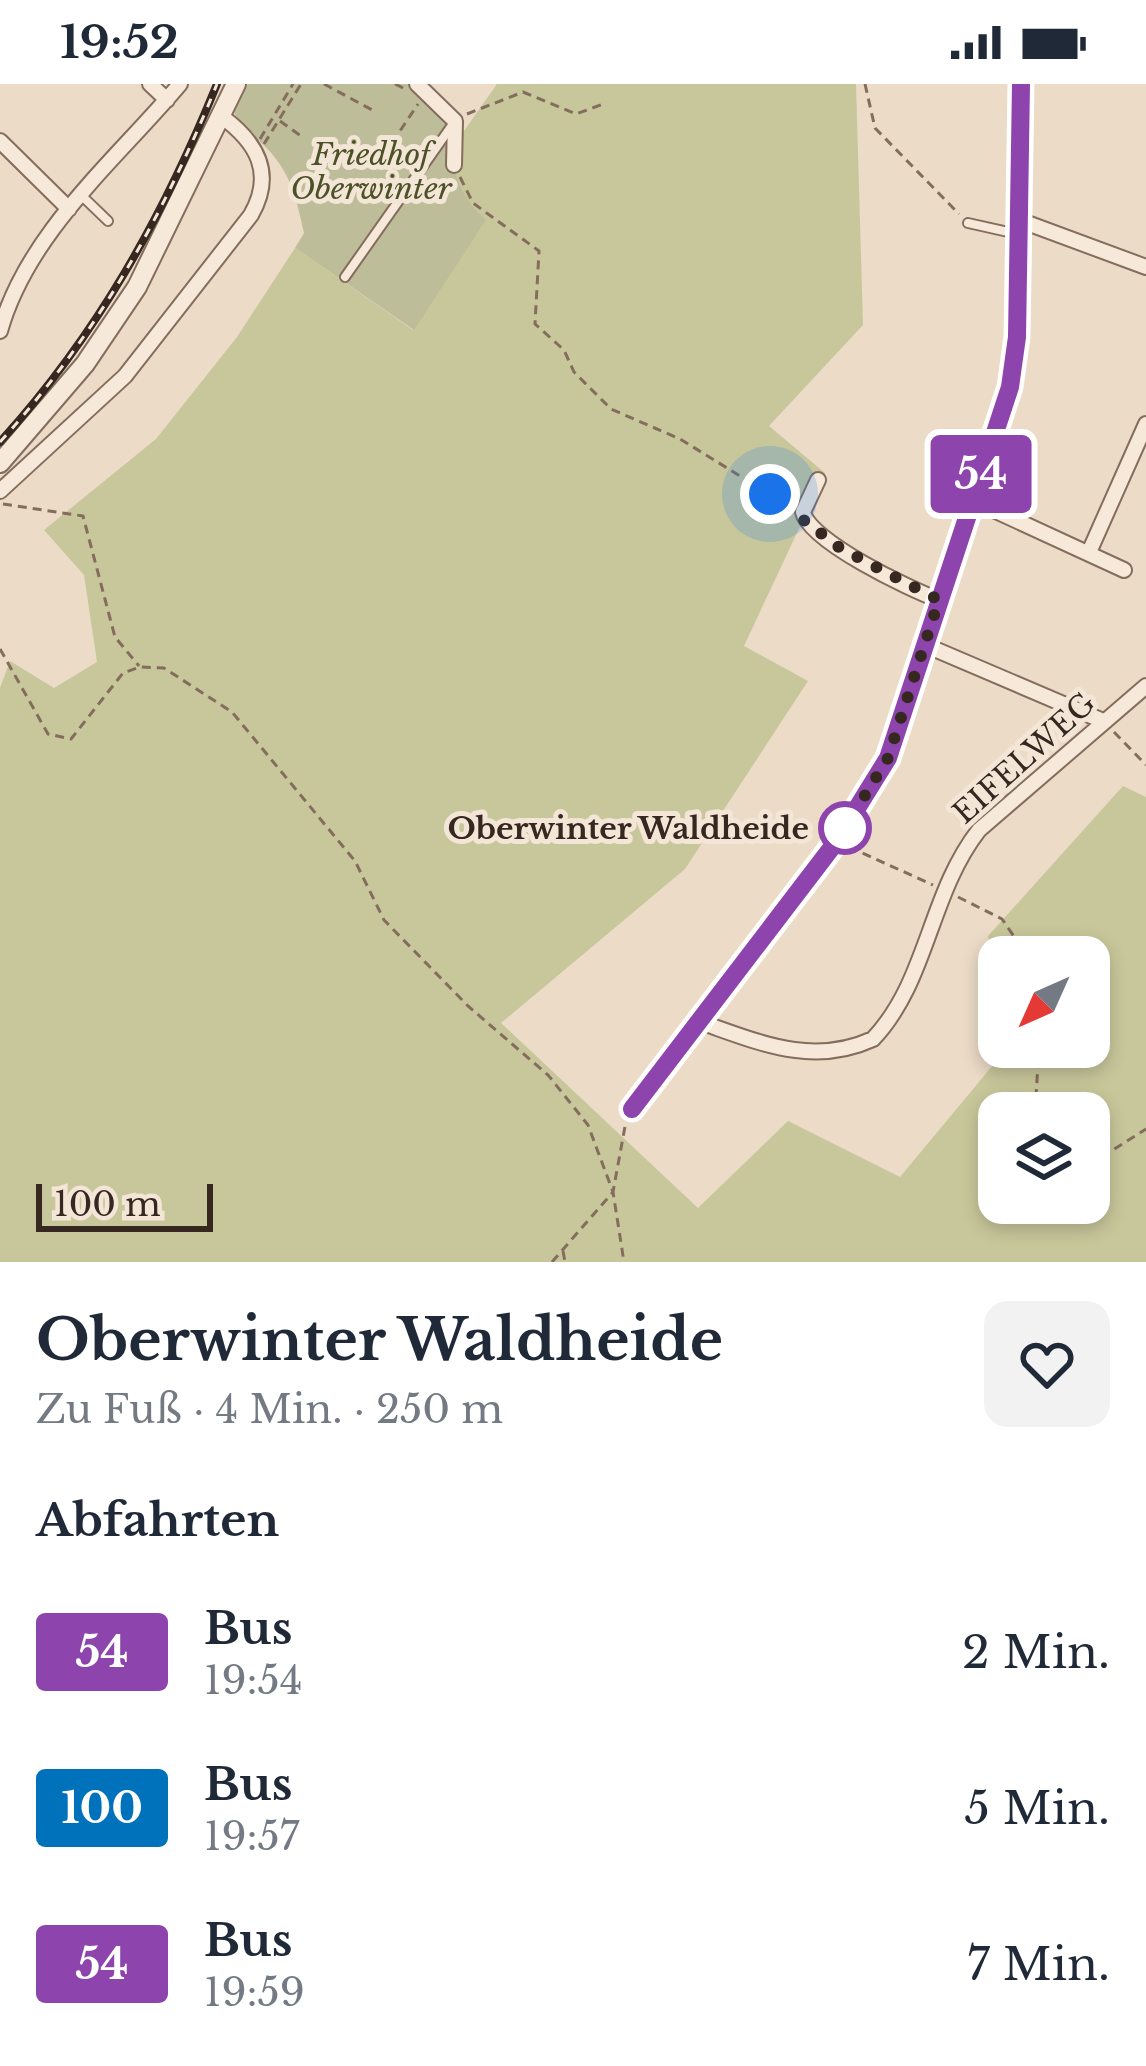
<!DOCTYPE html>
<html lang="de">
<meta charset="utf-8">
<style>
:root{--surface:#fff;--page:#f2f2f3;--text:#1f2937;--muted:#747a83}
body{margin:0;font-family:"Libre Baskerville",serif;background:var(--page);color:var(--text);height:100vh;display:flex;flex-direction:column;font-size:45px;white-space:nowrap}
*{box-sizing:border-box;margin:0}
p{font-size:39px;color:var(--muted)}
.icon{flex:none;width:66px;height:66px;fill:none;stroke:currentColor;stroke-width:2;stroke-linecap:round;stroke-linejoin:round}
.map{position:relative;height:1178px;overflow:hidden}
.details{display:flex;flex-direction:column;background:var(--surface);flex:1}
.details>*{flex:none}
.badge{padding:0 24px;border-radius:9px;font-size:42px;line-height:78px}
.needle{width:78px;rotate:225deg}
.fabs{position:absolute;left:978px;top:852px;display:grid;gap:24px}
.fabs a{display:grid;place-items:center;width:132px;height:132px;border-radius:24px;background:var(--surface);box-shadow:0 6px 18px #0003;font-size:60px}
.scale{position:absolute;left:36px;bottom:30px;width:177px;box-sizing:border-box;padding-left:12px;border:6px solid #362820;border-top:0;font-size:33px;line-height:42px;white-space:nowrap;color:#362820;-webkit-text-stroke:9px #f3e6d6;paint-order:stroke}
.you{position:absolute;width:60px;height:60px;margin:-30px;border:9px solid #fff;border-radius:50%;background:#1a73e8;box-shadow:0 0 0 18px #1a73e833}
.map>.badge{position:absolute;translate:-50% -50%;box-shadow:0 0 0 6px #fff}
h2{padding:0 36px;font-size:45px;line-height:108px}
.round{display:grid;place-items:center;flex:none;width:126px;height:126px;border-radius:24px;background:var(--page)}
.head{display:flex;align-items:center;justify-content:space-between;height:204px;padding:0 36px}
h1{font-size:57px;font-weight:700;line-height:90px}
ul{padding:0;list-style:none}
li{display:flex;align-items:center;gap:36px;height:156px;padding:0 36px}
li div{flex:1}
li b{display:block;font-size:45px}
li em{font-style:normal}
li .badge{min-width:132px;font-weight:700;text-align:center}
.status{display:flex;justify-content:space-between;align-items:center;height:84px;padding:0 60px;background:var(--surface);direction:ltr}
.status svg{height:33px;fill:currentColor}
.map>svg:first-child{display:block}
.green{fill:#c8c79b;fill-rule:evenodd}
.cemetery{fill:#bebd9a}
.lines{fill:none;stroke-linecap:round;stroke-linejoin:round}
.service-casing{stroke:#856d5e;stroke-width:12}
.minor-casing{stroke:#856d5e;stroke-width:18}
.tertiary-casing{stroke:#856d5e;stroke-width:22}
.path{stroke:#856d5e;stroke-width:3;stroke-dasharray:9 6;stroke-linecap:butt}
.service{stroke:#f6e9d9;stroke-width:8}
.minor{stroke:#f6e9d9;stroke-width:14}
.tertiary{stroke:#f6e9d9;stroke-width:18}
.rail-casing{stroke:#362820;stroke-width:8}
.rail{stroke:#f3e6d6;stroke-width:3;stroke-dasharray:9;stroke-linecap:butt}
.line-casing{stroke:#fff;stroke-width:27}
.line{stroke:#8e44ad;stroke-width:18}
.walk{stroke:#362820;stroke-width:12;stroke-dasharray:0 21.6}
.stop-dot{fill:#fff;stroke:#8e44ad;stroke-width:6}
.labels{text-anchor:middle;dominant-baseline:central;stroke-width:10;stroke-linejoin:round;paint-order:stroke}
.park-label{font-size:30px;font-style:italic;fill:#4c5128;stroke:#f3e6d6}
.street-label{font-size:30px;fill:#362820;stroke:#f3e6d6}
.stop-label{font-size:30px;font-weight:bold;fill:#362820;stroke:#f3e6d6;text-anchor:end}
</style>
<div class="status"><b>19:52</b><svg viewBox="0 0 49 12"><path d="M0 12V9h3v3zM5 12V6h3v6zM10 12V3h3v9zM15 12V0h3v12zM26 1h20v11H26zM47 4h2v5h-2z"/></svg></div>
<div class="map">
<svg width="1146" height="1178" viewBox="0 0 1146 1178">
<rect width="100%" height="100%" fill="#ebdbc7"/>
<path class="green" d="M 497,0 L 856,0 L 863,241 L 769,342 L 825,389 L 744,562 L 808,597 L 685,785 L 501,939 L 698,1124 L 788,1037 L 900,1093 L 1008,963 L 1089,963 L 1089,873 L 999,873 L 999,911 L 988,852 L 1123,702 L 1146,713 L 1146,1178 L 0,1178 L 0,604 L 10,577 L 54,604 L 97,578 L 84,491 L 44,446 L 156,355 L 237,253 L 295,164 L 413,246 L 469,122 L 450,84 L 449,44 L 464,47 ZM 999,1029 L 1089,1029 L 1089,1119 L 999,1119 Z"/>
<path class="cemetery" d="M 248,0 L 411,0 L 449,31 C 450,74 452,106 486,136 L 414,246 L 295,164 L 304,149 C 298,122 293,97 276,75 C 262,55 241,46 232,24 Z"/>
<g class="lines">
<defs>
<path id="service" d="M 81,111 L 108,137
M 968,139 L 1017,150
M 345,193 L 455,37"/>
<path id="minor" d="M 150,0 L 167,16
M 417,0 L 455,37 L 454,81
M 0,57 L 69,125
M 1019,136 L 1146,183
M 0,247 C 28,148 116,76 180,0
M 818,396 L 803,428 C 809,457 909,505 939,516
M 0,407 L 125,292 L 251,131 C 275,89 257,58 221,32
M 972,416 L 1124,486
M 1090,466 L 1146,340
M 925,561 L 1103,637
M 700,938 C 758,958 812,983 873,955 C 928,897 929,810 979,746 L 1146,602
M 633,1025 L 836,758 L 888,674 L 1010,303 L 1017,253 L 1020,0"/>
<path id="tertiary" d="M 0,379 L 85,280 L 137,203 L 236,0"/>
</defs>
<use href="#service" class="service-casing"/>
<use href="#minor" class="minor-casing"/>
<use href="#tertiary" class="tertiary-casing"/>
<path class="path" d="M 324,0 L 374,27
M 395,0 L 405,5
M 865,0 L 875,44 L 959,130
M 467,30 L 523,8 L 576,30 L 606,19
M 280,37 L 301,52
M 260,55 L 293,0
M 392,59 L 418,20
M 264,60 L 301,0
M 460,93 L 473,119 L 539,167 L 535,240 L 564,266 L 574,288 L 611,325 L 680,355 L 792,424
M 3,420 L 83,432 L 115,553 L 139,582
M 0,565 L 48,650 L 71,655 L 123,589 L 140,583 L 164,584 L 232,628 L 355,777 L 384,836 L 468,922 L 548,991 L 588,1041 L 613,1108 L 624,1178
M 1114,648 L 1146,681
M 849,763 L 933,801
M 958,813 L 1002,835 L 1028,873
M 1035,1029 L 1039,963
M 1089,1081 L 1146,1045
M 563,1167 L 565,1178
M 552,1178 L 613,1108 L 626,1037"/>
<use href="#service" class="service"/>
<use href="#minor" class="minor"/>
<use href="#tertiary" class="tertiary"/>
<defs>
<path id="rail" d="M 0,358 C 97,251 163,133 217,0"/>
</defs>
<use href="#rail" class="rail-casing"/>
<use href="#rail" class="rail"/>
</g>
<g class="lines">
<defs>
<path id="line" d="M 632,1025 L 836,758 L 888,674 L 1010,303 L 1017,253 L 1021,0"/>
</defs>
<use href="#line" class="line-casing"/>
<use href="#line" class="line"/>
<path class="walk" d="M 770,410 L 840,464 L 939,516 L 888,674 L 845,744"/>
</g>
<circle class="stop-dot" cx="845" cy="744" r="24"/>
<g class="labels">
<g class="park-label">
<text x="371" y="70">Friedhof<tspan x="371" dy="34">Oberwinter</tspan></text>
</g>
<g class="street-label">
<text transform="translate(1024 674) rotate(-42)">EIFELWEG</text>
</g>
<g class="stop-label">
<text x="809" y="744">Oberwinter Waldheide</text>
</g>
</g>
</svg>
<div class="fabs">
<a><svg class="needle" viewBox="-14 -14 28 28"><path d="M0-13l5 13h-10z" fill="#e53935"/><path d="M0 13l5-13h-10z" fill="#747a83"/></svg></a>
<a><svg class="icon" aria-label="layers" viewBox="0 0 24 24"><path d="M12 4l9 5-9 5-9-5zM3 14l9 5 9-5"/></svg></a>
</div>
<div class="scale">100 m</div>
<div class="you" style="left:770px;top:410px"></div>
<b class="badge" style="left:981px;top:390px;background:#8e44ad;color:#fff">54</b>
</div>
<section class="details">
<div class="head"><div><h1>Oberwinter Waldheide</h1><p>Zu Fuß · 4 Min. · 250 m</p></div><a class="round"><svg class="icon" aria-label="heart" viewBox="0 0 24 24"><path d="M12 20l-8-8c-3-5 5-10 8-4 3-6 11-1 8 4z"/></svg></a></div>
<h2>Abfahrten</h2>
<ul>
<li><span class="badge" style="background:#8e44ad;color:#fff">54</span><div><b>Bus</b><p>19:54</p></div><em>2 Min.</em></li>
<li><span class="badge" style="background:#0072bc;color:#fff">100</span><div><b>Bus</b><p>19:57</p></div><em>5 Min.</em></li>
<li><span class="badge" style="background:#8e44ad;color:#fff">54</span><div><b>Bus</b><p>19:59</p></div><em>7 Min.</em></li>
</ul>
</section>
